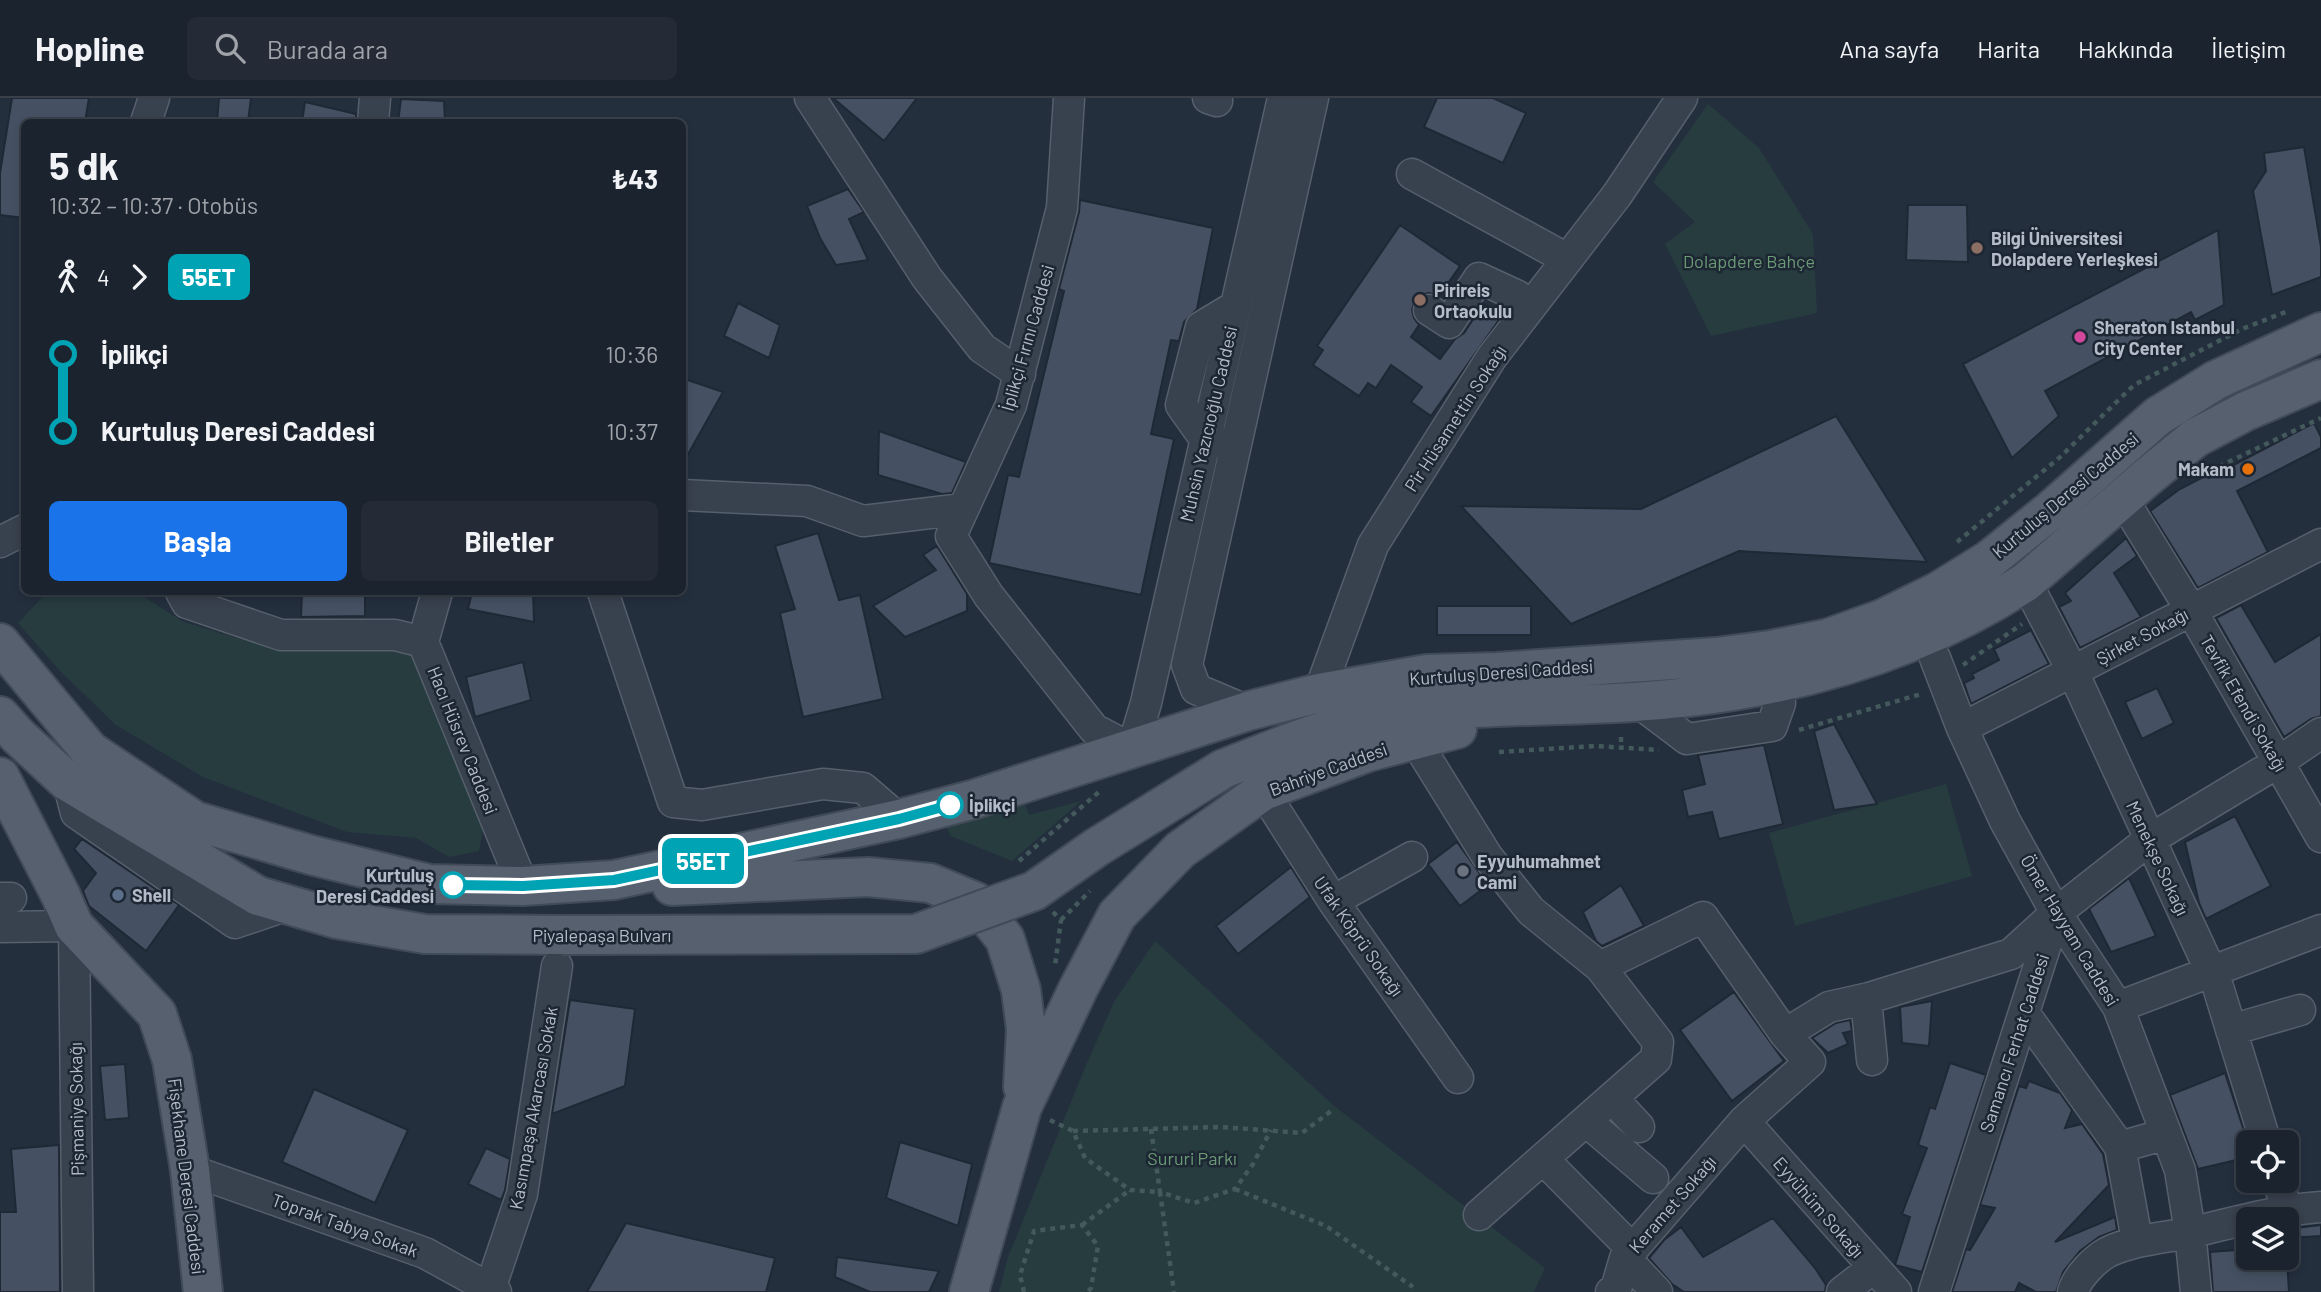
<!DOCTYPE html>
<html lang="tr">
<meta charset="utf-8">
<style>
:root{--surface:#1b232e;--page:#242b36;--text:#f1f3f6;--muted:#a0a4aa;--line:#39404a;--accent:#1a73e8}
body{margin:0;font-family:Barlow,sans-serif;background:var(--page);color:var(--text);height:100vh;display:flex;flex-direction:column;font-size:26px;white-space:nowrap}
*{box-sizing:border-box;margin:0}
p{font-size:23px;color:var(--muted)}
.icon{flex:none;width:38px;height:38px;fill:none;stroke:currentColor;stroke-width:2;stroke-linecap:round;stroke-linejoin:round}
.map{position:relative;flex:1;overflow:hidden}
.panel{position:absolute;left:21px;top:21px;width:665px;height:476px;display:flex;flex-direction:column;background:var(--surface);border-radius:10px;box-shadow:0 4px 10px #0003,0 0 0 2px var(--line)}
.panel>*{flex:none}
.badge{padding:0 14px;border-radius:10px;font-size:24px;line-height:46px}
.buttons{position:absolute;left:2236px;top:1032px;display:grid;gap:14px}
.buttons a{display:grid;place-items:center;width:63px;height:63px;border-radius:10px;background:var(--surface);box-shadow:0 4px 10px #0003,0 0 0 2px var(--line);font-size:35px}
.map>.badge{position:absolute;translate:-50% -50%;box-shadow:0 0 0 4px #fff}
.legs{display:flex;align-items:center;gap:10px;height:77px;padding:0 28px;font-size:23px}
.legs p{margin-inline-start:auto}
.head{display:flex;align-items:center;justify-content:space-between;height:119px;padding:0 28px}
h1{font-size:38px;font-weight:700;line-height:52px}
.button{display:flex;gap:14px;margin-top:auto;padding:14px 28px}
.button a{flex:1;height:80px;border-radius:10px;background:var(--accent);color:#fff;font-size:28px;font-weight:700;line-height:80px;text-align:center}
.button a+a{background:var(--page);color:var(--text)}
ul{padding:0 28px;list-style:none}
li{display:flex;align-items:center;gap:24px;height:77px;font-size:26px}
li i{display:grid;place-items:center;width:10px;height:100%;margin:0 9px;background:currentColor}
li i::after{content:'';width:18px;height:18px;margin:-9px;border:5px solid;border-radius:50%;background:var(--surface)}
li p{margin-inline-start:auto}
li:first-child i{background:linear-gradient(#0000 50%,currentColor 0)}
li:last-child i{background:linear-gradient(currentColor 50%,#0000 0)}
header{display:flex;align-items:center;gap:42px;box-sizing:border-box;height:98px;padding:0 35px;background:var(--surface);border-bottom:2px solid var(--line)}
header strong{font-size:33px}
nav{display:flex;gap:38px;margin-inline-start:auto;font-size:24px}
.search{width:490px;height:63px;background:var(--page);display:flex;align-items:center;gap:18px;box-sizing:border-box;padding:0 24px;border-radius:10px;color:var(--muted);font-size:26px}
.map>svg:first-child{display:block}
.green{fill:#263c3f}
.building{fill:#455162;stroke:#1f2835;stroke-width:2}
.lines{fill:none;stroke-linecap:round;stroke-linejoin:round}
.minor-casing{stroke:#565f6c;stroke-width:33}
.major-casing{stroke:#414a57;stroke-width:42}
.path{stroke:#44595c;stroke-width:4.5;stroke-dasharray:5 5;stroke-linecap:butt}
.minor{stroke:#38414e;stroke-width:30}
.major{stroke:#56606e;stroke-width:38}
.major-bridge-casing{stroke:#414a57;stroke-width:42;stroke-linecap:butt}
.major-bridge{stroke:#56606e;stroke-width:38}
.line-1-casing{stroke:#fff;stroke-width:16}
.line-1{stroke:#00a3b4;stroke-width:10}
.education-dot{fill:#8d6e63;stroke:#1d2633;stroke-width:2.5}
.hotel-dot{fill:#d1479c;stroke:#1d2633;stroke-width:2.5}
.food-dot{fill:#e8710a;stroke:#1d2633;stroke-width:2.5}
.stop-1-dot{fill:#fff;stroke:#00a3b4;stroke-width:3.5}
.worship-dot{fill:#6b7280;stroke:#1d2633;stroke-width:2.5}
.service-dot{fill:#5c6f8a;stroke:#1d2633;stroke-width:2.5}
.labels{text-anchor:middle;dominant-baseline:central;stroke-width:5;stroke-linejoin:round;paint-order:stroke}
.poi-label{font-size:18px;font-weight:bold;fill:#b4bcc9;stroke:#1d2633;text-anchor:start}
.park-label{font-size:18px;fill:#6b9a76;stroke:#1d2633}
.street-label{font-size:18px;fill:#b4bcc9;stroke:#1d2633}
.stop-label{font-size:18px;font-weight:bold;fill:#b4bcc9;stroke:#1d2633;text-anchor:start}
</style>
<header>
<strong>Hopline</strong>
<div class="search"><svg class="icon" aria-label="search" viewBox="0 0 24 24"><circle cx="10" cy="10" r="6"/><path d="M15 15l6 6"/></svg>Burada ara</div>
<nav><a>Ana sayfa</a><a>Harita</a><a>Hakkında</a><a>İletişim</a></nav>
</header>
<div class="map">
<svg width="2321" height="1194" viewBox="0 0 2321 1194">
<rect width="100%" height="100%" fill="#242f3e"/>
<path class="green" d="M 1708,6 L 1759,50 L 1813,136 L 1817,215 L 1711,238 L 1665,146 L 1695,124 L 1653,84 Z
M 47,494 L 136,494 L 184,524 L 270,550 L 410,549 L 484,725 L 479,753 L 449,759 L 416,740 L 347,734 L 203,679 L 116,627 L 61,574 L 18,525 Z
M 1946,686 L 1972,778 L 1795,828 L 1769,735 Z
M 1081,703 L 1012,763 L 951,738 L 946,728 L 1025,707 L 1029,717 Z
M 1155,843 L 1333,1007 L 1545,1170 L 1534,1194 L 999,1194 L 1008,1159 L 1086,967 L 1114,904 Z"/>
<path class="building" d="M 12,0 L 89,0 L 85,24 L 24,24 L 24,120 L 0,117 L 0,75 Z
M 219,0 L 251,0 L 248,24 L 217,24 Z
M 833,0 L 917,0 L 884,43 Z
M 1437,0 L 1493,0 L 1526,15 L 1503,65 L 1424,29 Z
M 401,1 L 444,3 L 445,24 L 398,24 Z
M 305,4 L 356,16 L 356,24 L 302,24 Z
M 2304,49 L 2321,149 L 2321,179 L 2272,197 L 2253,93 L 2266,73 L 2264,55 Z
M 848,91 L 864,114 L 849,121 L 868,162 L 836,167 L 820,140 L 807,108 Z
M 1080,102 L 1213,130 L 1197,211 L 1184,224 L 1179,243 L 1171,242 L 1151,336 L 1174,341 L 1141,497 L 989,465 L 1008,377 L 1019,379 L 1064,193 L 1059,191 L 1079,114 Z
M 1908,107 L 1967,107 L 1968,164 L 1906,162 Z
M 1400,127 L 1460,168 L 1439,198 L 1429,195 L 1420,197 L 1415,202 L 1412,212 L 1414,220 L 1419,227 L 1411,239 L 1440,261 L 1455,241 L 1464,235 L 1483,206 L 1501,219 L 1431,318 L 1411,304 L 1422,289 L 1391,267 L 1376,290 L 1368,285 L 1359,298 L 1313,267 L 1323,252 L 1317,248 Z
M 2218,132 L 2224,207 L 2195,222 L 2191,214 L 2045,293 L 2059,318 L 2012,360 L 1963,266 Z
M 738,205 L 780,227 L 769,260 L 724,238 Z
M 682,280 L 723,294 L 682,367 Z
M 1836,318 L 1927,464 L 1739,453 L 1571,526 L 1461,408 L 1641,411 Z
M 2314,325 L 2321,339 L 2321,350 L 2237,393 L 2268,454 L 2198,490 L 2150,413 L 2180,391 L 2207,377 L 2209,380 Z
M 879,333 L 966,364 L 952,395 L 942,396 L 878,377 Z
M 818,435 L 839,502 L 860,497 L 883,601 L 803,619 L 780,515 L 795,511 L 775,448 Z
M 2126,440 L 2137,458 L 2114,475 L 2141,519 L 2080,550 L 2059,509 L 2071,503 L 2065,495 Z
M 937,448 L 967,496 L 967,513 L 905,539 L 873,508 L 936,472 L 923,457 Z
M 302,494 L 365,494 L 365,518 L 301,519 Z
M 472,494 L 533,494 L 534,524 L 468,511 Z
M 2241,507 L 2275,564 L 2321,536 L 2321,618 L 2311,621 L 2284,639 L 2216,520 Z
M 1437,508 L 1531,508 L 1531,537 L 1437,537 Z
M 2031,532 L 2049,566 L 1971,606 L 1964,585 L 1974,580 L 1972,576 L 1999,562 L 1994,551 Z
M 523,564 L 531,602 L 475,619 L 466,579 Z
M 2157,590 L 2174,625 L 2142,641 L 2125,604 Z
M 1834,626 L 1877,706 L 1834,712 L 1814,633 Z
M 1764,647 L 1783,726 L 1719,741 L 1712,714 L 1688,719 L 1682,692 L 1705,686 L 1698,657 Z
M 2235,718 L 2271,788 L 2206,821 L 2199,805 L 2185,744 Z
M 82,741 L 179,807 L 146,853 L 89,808 L 83,793 L 96,775 L 74,751 Z
M 1457,744 L 1488,787 L 1460,808 L 1428,766 Z
M 1291,769 L 1310,799 L 1238,856 L 1216,828 Z
M 2129,780 L 2156,838 L 2111,854 L 2089,811 Z
M 1621,787 L 1644,828 L 1602,848 L 1596,843 L 1583,814 Z
M 1734,894 L 1784,963 L 1732,1003 L 1680,932 Z
M 570,902 L 635,911 L 625,988 L 552,1016 Z
M 1932,903 L 1929,948 L 1902,945 L 1900,909 Z
M 1850,922 L 1852,933 L 1843,935 L 1848,946 L 1828,955 L 1812,940 L 1836,925 Z
M 1950,965 L 1986,977 L 1922,1174 L 1895,1167 L 1910,1119 L 1902,1116 L 1927,1050 L 1918,1047 L 1930,1009 L 1935,1011 Z
M 125,966 L 129,1020 L 105,1022 L 100,968 Z
M 2225,975 L 2249,1048 L 2249,1059 L 2198,1071 L 2170,997 Z
M 2029,983 L 2060,995 L 2072,1012 L 2065,1030 L 2082,1026 L 2103,1056 L 2109,1087 L 2055,1144 L 2115,1119 L 2117,1132 L 2099,1139 L 2080,1153 L 2063,1174 L 2056,1194 L 2036,1194 L 2019,1185 L 2015,1194 L 1952,1194 L 1966,1151 L 1970,1152 L 1995,1110 L 1980,1107 L 2019,988 L 2026,990 Z
M 314,991 L 408,1032 L 375,1105 L 282,1064 Z
M 900,1044 L 972,1066 L 958,1128 L 886,1100 Z
M 59,1047 L 60,1194 L 0,1194 L 0,1114 L 16,1114 L 11,1051 Z
M 486,1050 L 510,1061 L 505,1092 L 501,1102 L 468,1086 Z
M 1773,1120 L 1815,1170 L 1826,1187 L 1825,1194 L 1684,1194 L 1672,1186 L 1649,1160 L 1664,1142 L 1681,1129 L 1703,1159 Z
M 626,1125 L 775,1160 L 766,1194 L 587,1194 Z
M 2321,1127 L 2321,1138 L 2287,1140 L 2287,1131 Z
M 2249,1151 L 2249,1160 L 2287,1160 L 2289,1194 L 2213,1194 L 2210,1154 Z
M 837,1159 L 939,1173 L 929,1194 L 870,1194 L 835,1179 Z"/>
<g class="lines">
<defs>
<path id="minor" d="M 810,0 L 927,180 L 982,250 L 1020,276
M 1069,0 L 1062,110 L 1011,307 L 951,438 L 989,498 L 1094,631 L 1132,651 L 1146,605 L 1283,0
M 1208,0 L 1217,3 L 1217,0
M 146,24 L 154,0
M 373,24 L 375,0
M 1412,76 L 1567,161
M 1429,212 L 1449,225 L 1479,180 L 1518,198 L 1526,214
M 1218,344 L 1205,341 L 1181,307 L 1201,229 L 1236,208
M 682,397 L 807,403 L 863,423 L 963,411
M 2122,400 L 2191,512 L 2321,739
M 0,444 L 24,432
M 2026,484 L 2073,574 L 2218,889 L 2266,1045
M 181,494 L 187,505 L 281,537 L 395,537 L 423,544
M 437,494 L 423,544 L 523,788
M 603,494 L 673,704 L 702,707 L 823,686 L 863,690 L 899,721
M 1935,560 L 1962,630 L 2005,723 L 2056,815 L 2118,909 L 2180,1072 L 2190,1134 L 2196,1194
M 1319,595 L 1373,447 L 1492,259 L 1617,97 L 1682,0
M 1638,604 L 1687,641 L 1772,628 L 1780,605
M 1248,613 L 1196,591 L 1187,567 L 1313,0
M 1962,630 L 2321,446
M 1415,642 L 1487,758 L 1531,813 L 1600,869 L 1703,819 L 1785,936
M 68,684 L 76,715 L 235,825 L 288,807
M 1263,693 L 1333,803 L 1458,980
M 0,800 L 11,800
M 1333,803 L 1412,759
M 2056,815 L 2149,742 L 2277,665 L 2321,635
M 0,829 L 74,828 L 78,1194
M 1866,901 L 1872,962
M 2118,909 L 2321,832
M 2024,915 L 2120,1049 L 2166,1036
M 2231,932 L 2300,912
M 1612,1000 L 1639,1029
M 1586,1023 L 1653,1080
M 1744,1023 L 1896,1194
M 2120,1049 L 2137,1142
M 1543,1061 L 1633,1152
M 190,1072 L 425,1155 L 496,1194
M 2278,1083 L 2287,1111
M 1479,1117 L 1656,961 L 1658,944 L 1600,869
M 1625,1160 L 1657,1194
M 490,1191 L 522,1096 L 557,868
M 1611,1194 L 1616,1191 L 1625,1160 L 1744,1023 L 1810,964 L 1785,936 L 1829,909 L 1869,900 L 2011,856 L 2056,815 L 1934,1194
M 1842,1194 L 1873,1170
M 2073,1194 C 2077,1179 2095,1161 2108,1154 C 2136,1141 2164,1140 2193,1134 C 2236,1124 2277,1112 2321,1109"/>
<path id="major" d="M 0,545 L 90,653 L 195,723 L 311,757 L 429,786 L 523,788 L 614,782 L 899,721 L 975,701 L 1248,613 L 1319,595 L 1427,576 L 1497,574 L 1716,559 L 1770,552 L 1829,540 L 1882,521 L 1939,493 L 1989,462 L 2050,413 L 2158,318 L 2216,282 L 2321,234
M 0,618 L 18,638 L 68,684 L 258,798 L 337,821 L 425,836 L 562,837
M 1223,671 C 1270,653 1318,631 1368,622 C 1449,607 1533,609 1616,605 C 1761,598 1903,564 2026,484 L 2146,380 L 2195,340 L 2246,313 L 2321,281
M 0,679 L 61,798 L 74,828 L 157,916 L 172,962 L 190,1072 L 203,1194
M 672,788 L 868,779 L 930,785 L 976,804 L 1005,841 L 1021,892 L 1026,931 L 1023,989
M 969,1194 L 1022,1009 L 1078,891 L 1117,817 L 1180,752 L 1263,693 L 1368,654 L 1457,631"/>
</defs>
<use href="#minor" class="minor-casing"/>
<use href="#major" class="major-casing"/>
<path class="path" d="M 2201,377 L 2321,320
M 1957,444 L 2059,360 L 2134,287 L 2242,231 L 2288,213
M 1963,567 L 2022,526
M 1799,632 L 1921,596
M 1621,639 L 1621,650
M 1499,654 L 1595,648 L 1659,652
M 1019,763 L 1100,693
M 1053,814 L 1061,822 L 1055,868
M 1061,822 L 1090,793
M 1050,1022 L 1073,1033 L 1085,1060 L 1130,1092 L 1160,1094 L 1174,1194
M 1151,1031 L 1160,1094 L 1194,1105 L 1235,1091 L 1253,1066 L 1271,1032
M 1073,1033 L 1221,1029 L 1302,1035 L 1331,1013
M 1235,1091 L 1326,1128 L 1413,1189
M 1082,1127 L 1130,1092
M 1024,1194 L 1020,1177 L 1034,1133 L 1082,1127 L 1098,1148 L 1091,1190 L 1088,1194"/>
<use href="#minor" class="minor"/>
<use href="#major" class="major"/>
<defs>
<path id="major-bridge" d="M 562,837 L 916,836 L 1034,793 L 1097,749 L 1223,671"/>
</defs>
<use href="#major-bridge" class="major-bridge-casing"/>
<use href="#major-bridge" class="major-bridge"/>
</g>
<g class="lines">
<defs>
<path id="line-1" d="M 453,787 L 523,788 L 614,782 L 899,721 L 950,707"/>
</defs>
<use href="#line-1" class="line-1-casing"/>
<use href="#line-1" class="line-1"/>
</g>
<g class="education-dot">
<circle cx="1977" cy="150" r="7"/>
<circle cx="1420" cy="202" r="7"/>
</g>
<circle class="hotel-dot" cx="2080" cy="239" r="7"/>
<circle class="food-dot" cx="2248" cy="371" r="7"/>
<g class="stop-1-dot">
<circle cx="950" cy="707" r="12"/>
<circle cx="453" cy="787" r="12"/>
</g>
<circle class="worship-dot" cx="1463" cy="773" r="7"/>
<circle class="service-dot" cx="118" cy="797" r="7"/>
<g class="labels">
<g class="poi-label">
<text x="1991" y="140">Bilgi Üniversitesi<tspan x="1991" dy="21">Dolapdere Yerleşkesi</tspan></text>
<text x="1434" y="192">Pirireis<tspan x="1434" dy="21">Ortaokulu</tspan></text>
<text x="2094" y="229">Sheraton Istanbul<tspan x="2094" dy="21">City Center</tspan></text>
<text x="2234" y="371" text-anchor="end">Makam</text>
<text x="1477" y="763">Eyyuhumahmet<tspan x="1477" dy="21">Cami</tspan></text>
<text x="132" y="797">Shell</text>
</g>
<g class="park-label">
<text x="1749" y="163">Dolapdere Bahçe</text>
<text x="1192" y="1060">Sururi Parkı</text>
</g>
<g class="street-label">
<text transform="translate(1027 240) rotate(-74)">İplikçi Fırını Caddesi</text>
<text transform="translate(1455 320) rotate(-57)">Pir Hüsamettin Sokağı</text>
<text transform="translate(1208 326) rotate(-77)">Muhsin Yazıcıoğlu Caddesi</text>
<text transform="translate(2065 397) rotate(-40)">Kurtuluş Deresi Caddesi</text>
<text transform="translate(2142 538) rotate(-28)">Şirket Sokağı</text>
<text transform="translate(1501 574) rotate(-4)">Kurtuluş Deresi Caddesi</text>
<text transform="translate(2244 605) rotate(60)">Tevfik Efendi Sokağı</text>
<text transform="translate(463 642) rotate(68)">Hacı Hüsrev Caddesi</text>
<text transform="translate(1328 671) rotate(-20)">Bahriye Caddesi</text>
<text transform="translate(2158 760) rotate(65)">Menekşe Sokağı</text>
<text transform="translate(2070 832) rotate(59)">Ömer Hayyam Caddesi</text>
<text x="602" y="837">Piyalepaşa Bulvarı</text>
<text transform="translate(1359 838) rotate(55)">Ufak Köprü Sokağı</text>
<text transform="translate(2014 945) rotate(-72)">Samancı Ferhat Caddesi</text>
<text transform="translate(533 1010) rotate(-80)">Kasımpaşa Akarcası Sokak</text>
<text transform="translate(76 1011) rotate(-91)">Pişmaniye Sokağı</text>
<text transform="translate(187 1078) rotate(83)">Fişekhane Deresi Caddesi</text>
<text transform="translate(1672 1106) rotate(-49)">Keramet Sokağı</text>
<text transform="translate(1819 1109) rotate(49)">Eyyühüm Sokağı</text>
<text transform="translate(345 1127) rotate(20)">Toprak Tabya Sokak</text>
</g>
<g class="stop-label">
<text x="969" y="707">İplikçi</text>
<text x="434" y="777" text-anchor="end">Kurtuluş<tspan x="434" dy="21">Deresi Caddesi</tspan></text>
</g>
</g>
</svg>
<div class="buttons">
<a><svg class="icon" aria-label="locate" viewBox="0 0 24 24"><circle cx="12" cy="12" r="6"/><path d="M12 2v4M12 18v4M2 12h4M18 12h4"/></svg></a>
<a><svg class="icon" aria-label="layers" viewBox="0 0 24 24"><path d="M12 4l9 5-9 5-9-5zM3 14l9 5 9-5"/></svg></a>
</div>
<b class="badge" style="left:703px;top:763px;background:#00a3b4;color:#fff">55ET</b>
<section class="panel">
<div class="head"><div><h1>5 dk</h1><p>10:32 – 10:37 · Otobüs</p></div><b>₺43</b></div>
<div class="legs"><svg class="icon" aria-label="walk" viewBox="0 0 24 24"><circle cx="13" cy="4" r="2"/><path d="M13 8l-2 6 4 7M11 14l-3 7M7 12l3-4h3l4 4"/></svg>4<svg class="icon" aria-label="forward" viewBox="0 0 24 24"><path d="M9 5l7 7-7 7"/></svg><b class="badge" style="background:#00a3b4;color:#fff">55ET</b></div>
<ul>
<li><i style="color:#00a3b4"></i><b>İplikçi</b><p>10:36</p></li>
<li><i style="color:#00a3b4"></i><b>Kurtuluş Deresi Caddesi</b><p>10:37</p></li>
</ul>
<div class="button"><a>Başla</a><a>Biletler</a></div>
</section>
</div>
